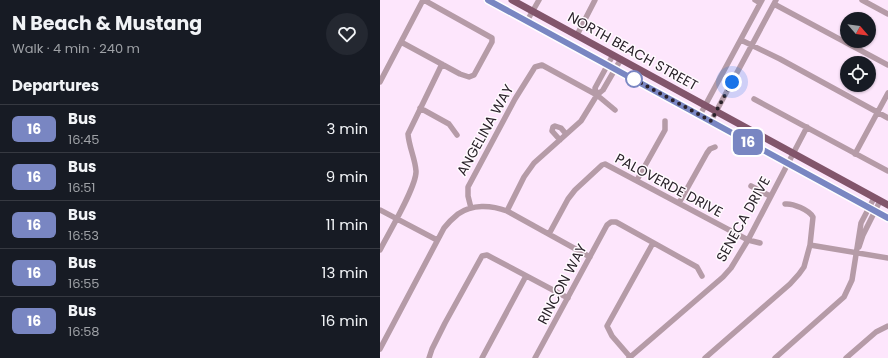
<!DOCTYPE html>
<meta charset="utf-8">
<style>
:root{--surface:#171b24;--page:#242831;--text:#f1f3f6;--muted:#9ea1a6;--line:#363941}
body{margin:0;font-family:Poppins,sans-serif;background:var(--page);color:var(--text);height:100vh;display:flex;flex-direction:column;font-size:15px;white-space:nowrap}
*{box-sizing:border-box;margin:0}
p{font-size:13px;color:var(--muted)}
.icon{flex:none;width:22px;height:22px;fill:none;stroke:currentColor;stroke-width:2;stroke-linecap:round;stroke-linejoin:round}
.map{position:relative;flex:1;overflow:hidden}
.drawer{display:flex;flex-direction:column;background:var(--surface);width:380px}
.drawer>*{flex:none}
.badge{padding:0 8px;border-radius:6px;font-size:14px;line-height:26px}
.needle{width:26px;rotate:118deg}
.fabs{position:absolute;left:460px;top:12px;display:grid;gap:8px}
.fabs a{display:grid;place-items:center;width:36px;height:36px;border-radius:50%;background:var(--surface);box-shadow:0 1px 3px #0004;font-size:20px}
.you{position:absolute;width:20px;height:20px;margin:-10px;border:3px solid #fff;border-radius:50%;background:#1a73e8;box-shadow:0 0 0 6px #1a73e833}
.map>.badge{position:absolute;translate:-50% -50%;box-shadow:0 0 0 2px #fff}
h2{padding:0 12px;font-size:15px;line-height:36px}
.round{display:grid;place-items:center;flex:none;width:42px;height:42px;border-radius:21px;background:var(--page)}
.overview{display:flex;align-items:center;justify-content:space-between;height:68px;padding:0 12px}
h1{font-size:19px;font-weight:700;line-height:30px}
ul{padding:0;list-style:none}
li{display:flex;align-items:center;gap:12px;height:48px;padding:0 12px;border-top:1px solid var(--line)}
li div{flex:1}
li b{display:block;font-size:15px}
li em{font-style:normal}
li .badge{min-width:44px;font-weight:700;text-align:center}
main{display:flex;flex:1;min-height:0}
.map>svg:first-child{display:block}
.lines{fill:none;stroke-linecap:round;stroke-linejoin:round}
.minor{stroke:#b59ba7;stroke-width:5.5}
.major{stroke:#82556b;stroke-width:7}
.line-casing{stroke:#fff;stroke-width:9}
.line{stroke:#7986c2;stroke-width:6}
.walk{stroke:#2a222a;stroke-width:4;stroke-dasharray:0 7.2}
.stop-dot{fill:#fff;stroke:#7986c2;stroke-width:2}
.labels{text-anchor:middle;dominant-baseline:central;stroke-width:3;stroke-linejoin:round;paint-order:stroke}
.street-label{font-size:14px;fill:#2a222a;stroke:#fffafe}
</style>
<main>
<section class="drawer">
<div class="overview"><div><h1>N Beach &amp; Mustang</h1><p>Walk · 4 min · 240 m</p></div><a class="round"><svg class="icon" aria-label="heart" viewBox="0 0 24 24"><path d="M12 20l-8-8c-3-5 5-10 8-4 3-6 11-1 8 4z"/></svg></a></div>
<h2>Departures</h2>
<ul>
<li><span class="badge" style="background:#7986c2;color:#fff">16</span><div><b>Bus</b><p>16:45</p></div><em>3 min</em></li>
<li><span class="badge" style="background:#7986c2;color:#fff">16</span><div><b>Bus</b><p>16:51</p></div><em>9 min</em></li>
<li><span class="badge" style="background:#7986c2;color:#fff">16</span><div><b>Bus</b><p>16:53</p></div><em>11 min</em></li>
<li><span class="badge" style="background:#7986c2;color:#fff">16</span><div><b>Bus</b><p>16:55</p></div><em>13 min</em></li>
<li><span class="badge" style="background:#7986c2;color:#fff">16</span><div><b>Bus</b><p>16:58</p></div><em>16 min</em></li>
</ul>
</section>
<div class="map">
<svg width="508" height="358" viewBox="0 0 508 358">
<rect width="100%" height="100%" fill="#fde6fc"/>
<g class="lines">
<path class="minor" d="M 375,0 L 380,3
M 482,0 L 508,14
M 394,4 L 508,65
M 147,21 L 159,0
M 197,35 L 215,0
M 361,40 L 400,59 L 508,118
M 21,42 L 80,74 L 89,77 L 94,75 L 112,42 L 112,38 L 44,0
M 0,82 L 43,0
M 217,95 L 215,88 L 233,55
M 374,99 L 508,171
M 40,108 L 69,124 L 77,135
M 320,115 L 382,0
M 331,121 L 396,0
M 180,140 L 172,131 L 173,127 L 175,126 L 181,128 L 186,134
M 475,154 L 508,93
M 257,180 L 285,130 L 285,121
M 371,186 L 390,196
M 299,203 L 327,153 L 330,149 L 335,147
M 91,208 L 88,196 L 88,187 L 135,99 L 155,67 L 162,65 L 217,95 L 235,110
M 0,210 L 57,240
M 127,211 L 144,177 L 154,163 L 201,121 L 217,95 L 223,90 L 241,59
M 169,234 L 188,199 L 195,190 L 222,165 L 225,164 L 368,240 L 380,243
M 430,245 L 508,258
M 479,247 L 483,235 L 500,201
M 0,250 C 8,234 37,186 36,171 C 35,158 29,147 28,134 L 62,64
M 0,349 L 64,228 C 68,223 73,218 78,214 C 92,204 111,205 127,211 L 210,257
M 49,358 L 52,349 L 65,323 L 102,256 L 107,255 L 188,298
M 102,358 L 146,276
M 155,358 L 227,225 L 231,222 L 236,222 L 317,267 L 322,276
M 249,358 L 343,277 L 351,268 L 368,240 L 427,127
M 251,358 L 232,336 L 227,326 L 273,243
M 325,358 L 410,284 L 419,274 L 424,267 L 430,245 L 433,217 C 429,210 413,203 405,204
M 395,358 L 464,297 L 472,280 L 481,223 L 494,198
M 466,358 L 496,332 L 508,326"/>
<path class="major" d="M 108,0 L 508,218
M 132,0 L 508,205"/>
</g>
<g class="lines">
<defs>
<path id="line" d="M 108,0 L 508,218"/>
</defs>
<use href="#line" class="line-casing"/>
<use href="#line" class="line"/>
<path class="walk" d="M 254,79 L 248,76 L 331,121 L 352,82"/>
</g>
<circle class="stop-dot" cx="254" cy="79" r="8"/>
<g class="labels">
<g class="street-label">
<text transform="translate(253 51) rotate(29)">NORTH BEACH STREET</text>
<text transform="translate(105 130) rotate(-61)">ANGELINA WAY</text>
<text transform="translate(289 185) rotate(28)">PALOVERDE DRIVE</text>
<text transform="translate(363 219) rotate(-61)">SENECA DRIVE</text>
<text transform="translate(182 284) rotate(-62)">RINCON WAY</text>
</g>
</g>
</svg>
<div class="fabs">
<a><svg class="needle" viewBox="-14 -14 28 28"><path d="M0-13l5 13h-10z" fill="#e53935"/><path d="M0 13l5-13h-10z" fill="#9ea1a6"/></svg></a>
<a><svg class="icon" aria-label="locate" viewBox="0 0 24 24"><circle cx="12" cy="12" r="6"/><path d="M12 2v4M12 18v4M2 12h4M18 12h4"/></svg></a>
</div>
<div class="you" style="left:352px;top:82px"></div>
<b class="badge" style="left:368px;top:142px;background:#7986c2;color:#fff">16</b>
</div>
</main>
